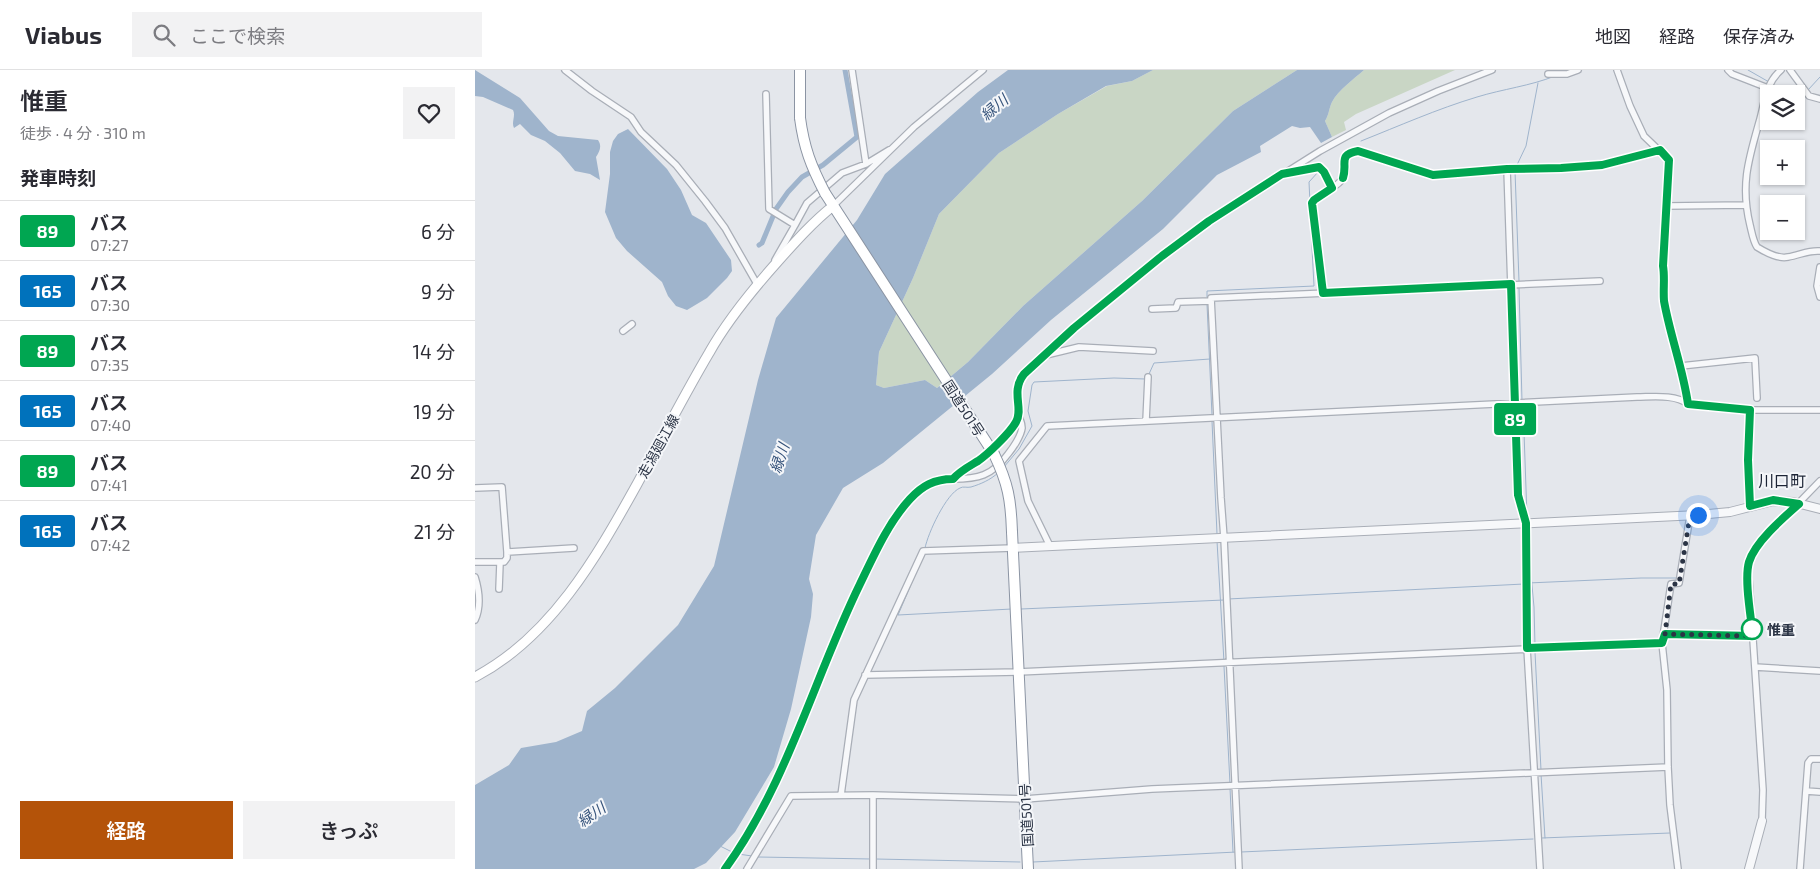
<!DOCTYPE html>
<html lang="ja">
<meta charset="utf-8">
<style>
:root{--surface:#fff;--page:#f2f2f3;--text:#2b2b33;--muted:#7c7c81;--line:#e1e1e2;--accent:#b45309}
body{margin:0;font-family:"Exo 2","Noto Sans JP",sans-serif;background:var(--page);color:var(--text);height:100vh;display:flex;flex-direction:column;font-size:19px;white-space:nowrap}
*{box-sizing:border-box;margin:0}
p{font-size:16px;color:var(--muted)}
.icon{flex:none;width:28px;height:28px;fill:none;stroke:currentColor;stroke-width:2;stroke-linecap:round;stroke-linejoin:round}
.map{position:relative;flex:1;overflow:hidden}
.side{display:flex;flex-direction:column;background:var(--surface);width:475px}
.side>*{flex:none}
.badge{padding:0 10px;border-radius:4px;font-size:18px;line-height:32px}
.buttons{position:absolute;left:1285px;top:15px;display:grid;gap:10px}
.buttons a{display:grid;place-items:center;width:45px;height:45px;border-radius:0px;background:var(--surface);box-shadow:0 1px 4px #0004;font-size:25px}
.you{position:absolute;width:25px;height:25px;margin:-12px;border:4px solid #fff;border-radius:50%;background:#1a73e8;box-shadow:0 0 0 8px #1a73e833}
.map>.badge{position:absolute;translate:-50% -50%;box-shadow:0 0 0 2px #fff}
h2{padding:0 20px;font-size:19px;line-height:45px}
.round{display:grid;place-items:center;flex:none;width:52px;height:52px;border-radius:0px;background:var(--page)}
.summary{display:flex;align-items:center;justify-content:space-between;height:85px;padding:0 20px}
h1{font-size:24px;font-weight:600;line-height:38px}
.primary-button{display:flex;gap:10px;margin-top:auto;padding:10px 20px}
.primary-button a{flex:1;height:58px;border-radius:0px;background:var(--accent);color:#fff;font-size:20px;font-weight:600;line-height:58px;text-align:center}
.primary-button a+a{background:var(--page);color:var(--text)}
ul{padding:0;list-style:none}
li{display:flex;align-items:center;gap:15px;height:60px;padding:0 20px;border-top:1px solid var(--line)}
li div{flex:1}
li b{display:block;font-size:19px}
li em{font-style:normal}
li .badge{min-width:55px;font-weight:700;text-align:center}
header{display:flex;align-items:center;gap:30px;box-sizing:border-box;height:70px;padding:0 25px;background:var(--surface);border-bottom:1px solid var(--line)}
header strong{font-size:24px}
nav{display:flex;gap:28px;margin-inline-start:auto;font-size:18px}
.search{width:350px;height:45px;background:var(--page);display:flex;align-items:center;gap:12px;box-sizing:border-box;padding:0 18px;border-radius:0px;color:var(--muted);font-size:19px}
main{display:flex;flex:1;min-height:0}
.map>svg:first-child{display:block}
.green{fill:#c9d6c5}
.water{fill:#9fb4cc}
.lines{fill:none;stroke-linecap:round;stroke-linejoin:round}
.stream{stroke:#9fb4cc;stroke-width:1}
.canal{stroke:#9fb4cc;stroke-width:5}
.minor-casing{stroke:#a9aeb7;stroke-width:8}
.tertiary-casing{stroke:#a9aeb7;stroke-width:10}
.secondary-casing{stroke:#a9aeb7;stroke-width:11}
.trunk-casing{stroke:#8b94a3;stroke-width:12}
.minor{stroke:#f7f8fa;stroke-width:5.5}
.tertiary{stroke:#f7f8fa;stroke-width:8}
.secondary{stroke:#fff;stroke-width:9}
.trunk{stroke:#fff;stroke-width:10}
.trunk-bridge-casing{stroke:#8b94a3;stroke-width:12;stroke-linecap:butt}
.trunk-bridge{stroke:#fff;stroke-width:10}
.line-casing{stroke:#fff;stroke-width:11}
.line{stroke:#00a651;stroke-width:8}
.walk{stroke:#2b3445;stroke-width:5;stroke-dasharray:0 9}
.stop-dot{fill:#fff;stroke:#00a651;stroke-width:2.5}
.labels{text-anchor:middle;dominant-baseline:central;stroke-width:4;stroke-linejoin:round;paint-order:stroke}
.street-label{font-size:14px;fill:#2b3445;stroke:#f4f6f9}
.stop-label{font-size:14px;font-weight:bold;fill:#2b3445;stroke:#f4f6f9;text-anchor:start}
.water-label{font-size:15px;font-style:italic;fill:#34527a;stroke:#f4f6f9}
.quarter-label{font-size:16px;fill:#1d2536;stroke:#f4f6f9}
</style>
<header>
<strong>Viabus</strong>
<div class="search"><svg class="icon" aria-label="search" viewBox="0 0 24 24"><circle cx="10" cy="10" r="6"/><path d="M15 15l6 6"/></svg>ここで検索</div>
<nav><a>地図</a><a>経路</a><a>保存済み</a></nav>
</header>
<main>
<section class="side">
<div class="summary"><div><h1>惟重</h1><p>徒歩 · 4 分 · 310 m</p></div><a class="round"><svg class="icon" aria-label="heart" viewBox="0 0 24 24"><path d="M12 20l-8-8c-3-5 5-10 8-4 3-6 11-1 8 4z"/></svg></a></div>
<h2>発車時刻</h2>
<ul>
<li><span class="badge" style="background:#00a651;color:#fff">89</span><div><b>バス</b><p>07:27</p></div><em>6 分</em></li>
<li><span class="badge" style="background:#0072bc;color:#fff">165</span><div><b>バス</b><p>07:30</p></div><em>9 分</em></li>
<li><span class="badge" style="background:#00a651;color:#fff">89</span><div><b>バス</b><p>07:35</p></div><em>14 分</em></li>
<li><span class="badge" style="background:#0072bc;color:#fff">165</span><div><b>バス</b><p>07:40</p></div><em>19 分</em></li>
<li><span class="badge" style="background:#00a651;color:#fff">89</span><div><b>バス</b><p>07:41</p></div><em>20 分</em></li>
<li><span class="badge" style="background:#0072bc;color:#fff">165</span><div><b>バス</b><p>07:42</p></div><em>21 分</em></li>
</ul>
<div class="primary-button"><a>経路</a><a>きっぷ</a></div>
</section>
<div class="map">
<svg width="1345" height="799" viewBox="0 0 1345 799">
<rect width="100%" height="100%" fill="#e4e7ec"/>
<path class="green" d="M 678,0 L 822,0 L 758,41 L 667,131 L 548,236 L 493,292 L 462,318 L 450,310 L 409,318 L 401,315 L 404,282 L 438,208 L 464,144 L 524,83 L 583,44 L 632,16 L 657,11 Z
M 889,0 L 980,0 L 881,44 L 869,52 L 871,60 L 857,67 L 850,51 C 854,45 854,38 857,32 C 863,20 879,9 889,0 Z"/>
<path class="water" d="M 0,0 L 45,28 L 74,61 L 83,66 L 123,70 C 127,76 125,81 121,87 L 125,110 L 115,104 L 100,101 L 85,83 L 70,71 L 56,65 L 45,54 L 39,58 C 36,52 41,46 38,40 L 8,27 L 0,26 Z
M 533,0 L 678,0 L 657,11 L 631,16 L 583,44 L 524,83 L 464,144 L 438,208 L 404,282 L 401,315 L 409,318 L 450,310 L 462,318 L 493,292 L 548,236 L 667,131 L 758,41 L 822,0 L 889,0 C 879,9 863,20 857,32 C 854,38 854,45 850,51 L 857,67 L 846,73 L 835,57 L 825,58 L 817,56 L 785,76 L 786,82 L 742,105 L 688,159 L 576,250 L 517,304 L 408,393 L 368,418 L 341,465 L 334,509 L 338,524 L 336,547 L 316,639 L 299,697 L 260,762 L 231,793 L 219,799 L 0,799 L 0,715 L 34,695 L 46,678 L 81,672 L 107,661 L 112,641 L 140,618 L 203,555 L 239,496 L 283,310 L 301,248 L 382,150 L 410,104 L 503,22 Z
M 153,59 L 192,99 L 206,120 L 217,145 L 231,153 L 256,190 L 257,201 L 252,208 L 232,228 L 212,240 L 201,236 L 193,226 L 187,212 L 152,181 L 141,168 L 130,142 L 135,104 L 135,82 L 138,71 L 143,64 Z"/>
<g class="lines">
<path class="stream" d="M 1273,0 L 1294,12
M 1297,14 L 1314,24
M 1333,20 L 1345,7
M 1321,30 L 1323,32 L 1329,25
M 886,71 C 924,56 962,39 1002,27 C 1028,19 1055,16 1080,6
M 1041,97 L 1051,76 L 1063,13
M 1040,101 L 1044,211
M 835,133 L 834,112 L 844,101
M 1044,218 L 1047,331
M 732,227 L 732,221 L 839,216 L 835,140
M 732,234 L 737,345
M 674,304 L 679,293 L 735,289
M 1048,335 L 1052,446
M 737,351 L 742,464
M 529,397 L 544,379 L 557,356 L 553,341 L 557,315 L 559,312 L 639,308 L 670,309
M 742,471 L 749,592
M 450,478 C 453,463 471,424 485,418 C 488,416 492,418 496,417 C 506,414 515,410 523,403
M 1054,483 L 1059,537 L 1060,575
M 443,498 L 423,545 L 537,539
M 1053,513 L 1166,508 L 1204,508
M 753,529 L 1049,514
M 546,539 L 749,530
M 1060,582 L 1066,700
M 749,596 L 755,714
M 1066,704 L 1070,768
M 755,718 L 758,782
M 1067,768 L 1195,763
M 245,776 L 257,782
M 766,782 L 1058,769
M 263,784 L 277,786
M 283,787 L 396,789
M 400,789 L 545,792
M 558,792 L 762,782"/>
<path class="canal" d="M 284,175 L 287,173 L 301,139 L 313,122 L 327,107 L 348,95 L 382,67 L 370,0"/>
<defs>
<path id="minor" d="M 90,0 L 117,21 L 156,47 L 166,62 L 201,95 L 230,131 L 250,158 L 282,214
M 377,0 L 391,94
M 1142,0 L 1155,36 L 1169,66 L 1194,90 L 1188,195 C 1190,207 1188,219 1189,231 C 1195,265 1208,299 1213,334
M 1253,0 L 1257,4 L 1293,18
M 1306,0 C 1291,13 1290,30 1285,49 C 1274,88 1265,114 1275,155 C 1277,163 1278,171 1282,177 C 1290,182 1304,189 1313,187 C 1325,185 1333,180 1345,181
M 1315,0 L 1334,26 L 1345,29
M 1073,4 L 1092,4 L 1103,0
M 291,24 L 294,139 L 320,155 L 332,133 L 367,103 L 391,94 L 414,80
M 1032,99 L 1043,425 L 1051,453 L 1052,578 L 1065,799
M 812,103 L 844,97 L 849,102 L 857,118
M 358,136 L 439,57 L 508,0
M 1192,136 L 1270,135
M 300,190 L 320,155
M 1345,197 L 1342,216 L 1345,227
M 847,223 L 837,133 C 845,122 862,119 869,107 C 876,93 859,86 883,81 L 958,105 L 1032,99 L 1086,98 L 1127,95 L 1185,79
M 677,239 L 701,238 L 703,232 L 736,231
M 148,261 L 157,254
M 571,285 L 604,277 L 678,281
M 1206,296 L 1280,288 L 1282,328
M 1275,340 L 1273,390 L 1275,436
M 671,351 L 673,307
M 478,409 C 485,400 494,397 504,390 C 517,381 538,360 543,345
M 0,418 L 27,417 L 32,482 L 32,488 L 29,492 L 0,492
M 575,476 L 553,431 L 544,391 L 572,356 L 1162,327 C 1177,327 1200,324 1213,334 L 1275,340 L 1345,340
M 32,482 L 99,478
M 0,507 C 4,520 6,537 0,550
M 24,519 L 25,493
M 1190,564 L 1278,566
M 1280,597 L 1345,601
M 390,605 L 543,602 L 1187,573
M 1331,721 L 1345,722
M 366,725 L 379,630 L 448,481 L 538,478
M 1287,751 L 1288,720 L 1273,494 L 1281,477 L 1345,411
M 250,799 C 312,713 339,607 386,513 C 395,494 403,474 415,456 C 426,439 439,419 459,411 C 465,409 472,409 478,409 C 503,409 517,406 533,384 C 538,378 546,366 547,358 C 547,352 544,348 543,343 C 541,330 541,315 549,304 L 599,259 L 701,174 L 734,151 L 845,81 L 914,43 L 963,21 L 1017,0
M 272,799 L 316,726 L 398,725 L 550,729 L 677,719 L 1193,697
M 398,799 L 398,725
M 764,799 L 749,468 L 746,428 L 736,228 L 1125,211
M 1203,799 L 1195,735 L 1193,697 L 1192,620 L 1187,573 L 1196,514 L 1204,513 L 1215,446
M 1325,799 L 1333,693 L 1336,689 L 1345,689"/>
<path id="tertiary" d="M 538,478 L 1223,445 L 1255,442 L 1298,431 L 1318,432 L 1345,439
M 1274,799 L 1287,751"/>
<path id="secondary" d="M 0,607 C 76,567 121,488 161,416 C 185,372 208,327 234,283 C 253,249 278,219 304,190 C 321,171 338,152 358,136"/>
<path id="trunk" d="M 325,48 L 325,0
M 350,123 L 519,384
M 537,462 L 553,799"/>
</defs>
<use href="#minor" class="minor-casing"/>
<use href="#tertiary" class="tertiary-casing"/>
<use href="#secondary" class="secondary-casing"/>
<use href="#trunk" class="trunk-casing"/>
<use href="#minor" class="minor"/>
<use href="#tertiary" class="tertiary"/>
<use href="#secondary" class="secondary"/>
<use href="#trunk" class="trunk"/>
<defs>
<path id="trunk-bridge" d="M 325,48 C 329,78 336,96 350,123
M 519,384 C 533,413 536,430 537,462"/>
</defs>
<use href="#trunk-bridge" class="trunk-bridge-casing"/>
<use href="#trunk-bridge" class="trunk-bridge"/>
</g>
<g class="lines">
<defs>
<path id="line" d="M 250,799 C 312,714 339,608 385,514 C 399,485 413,453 435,429 C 447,416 459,409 478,409 C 485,401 493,397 503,391 C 513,384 535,363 541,352 C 549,338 535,322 549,304 L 599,258 L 687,186 L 734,151 L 807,104 L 844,97 L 849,102 L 857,118 L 839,130 L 837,133 L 848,223 L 1036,214 L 1043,425 L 1051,453 L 1052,578 L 1187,573 L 1190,564 L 1278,566 C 1276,547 1269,509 1274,492 C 1280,472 1308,448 1324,434 L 1298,430 L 1275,436 L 1273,390 L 1275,340 L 1213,334 C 1208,299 1195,265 1189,231 C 1188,219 1190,207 1188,196 L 1194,90 L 1185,80 L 1127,95 L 1086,98 L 1032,99 L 958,105 L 883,81 C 862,85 873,93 868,108"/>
</defs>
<use href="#line" class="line-casing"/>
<use href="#line" class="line"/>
<path class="walk" d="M 1223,445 L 1215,446 L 1204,514 L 1196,514 L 1190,564 L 1278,566 L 1277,559"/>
</g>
<circle class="stop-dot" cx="1277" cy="559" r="10"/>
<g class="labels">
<g class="street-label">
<text transform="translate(489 338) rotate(57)">国道501号</text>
<text transform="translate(183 376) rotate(-61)">走潟廻江線</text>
<text transform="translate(551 745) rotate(-93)">国道501号</text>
</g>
<g class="stop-label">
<text x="1292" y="559">惟重</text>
</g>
<g class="water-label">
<text transform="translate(519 37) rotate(-40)">緑川</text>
<text transform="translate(304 388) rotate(-72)">緑川</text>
<text transform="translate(116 744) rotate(-35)">緑川</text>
</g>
<g class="quarter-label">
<text x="1307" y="410">川口町</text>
</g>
</g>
</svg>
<div class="buttons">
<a><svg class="icon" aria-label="layers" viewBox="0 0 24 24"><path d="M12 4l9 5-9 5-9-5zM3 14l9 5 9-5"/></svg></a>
<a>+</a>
<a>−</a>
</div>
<div class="you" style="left:1223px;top:445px"></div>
<b class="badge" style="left:1040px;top:349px;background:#00a651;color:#fff">89</b>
</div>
</main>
